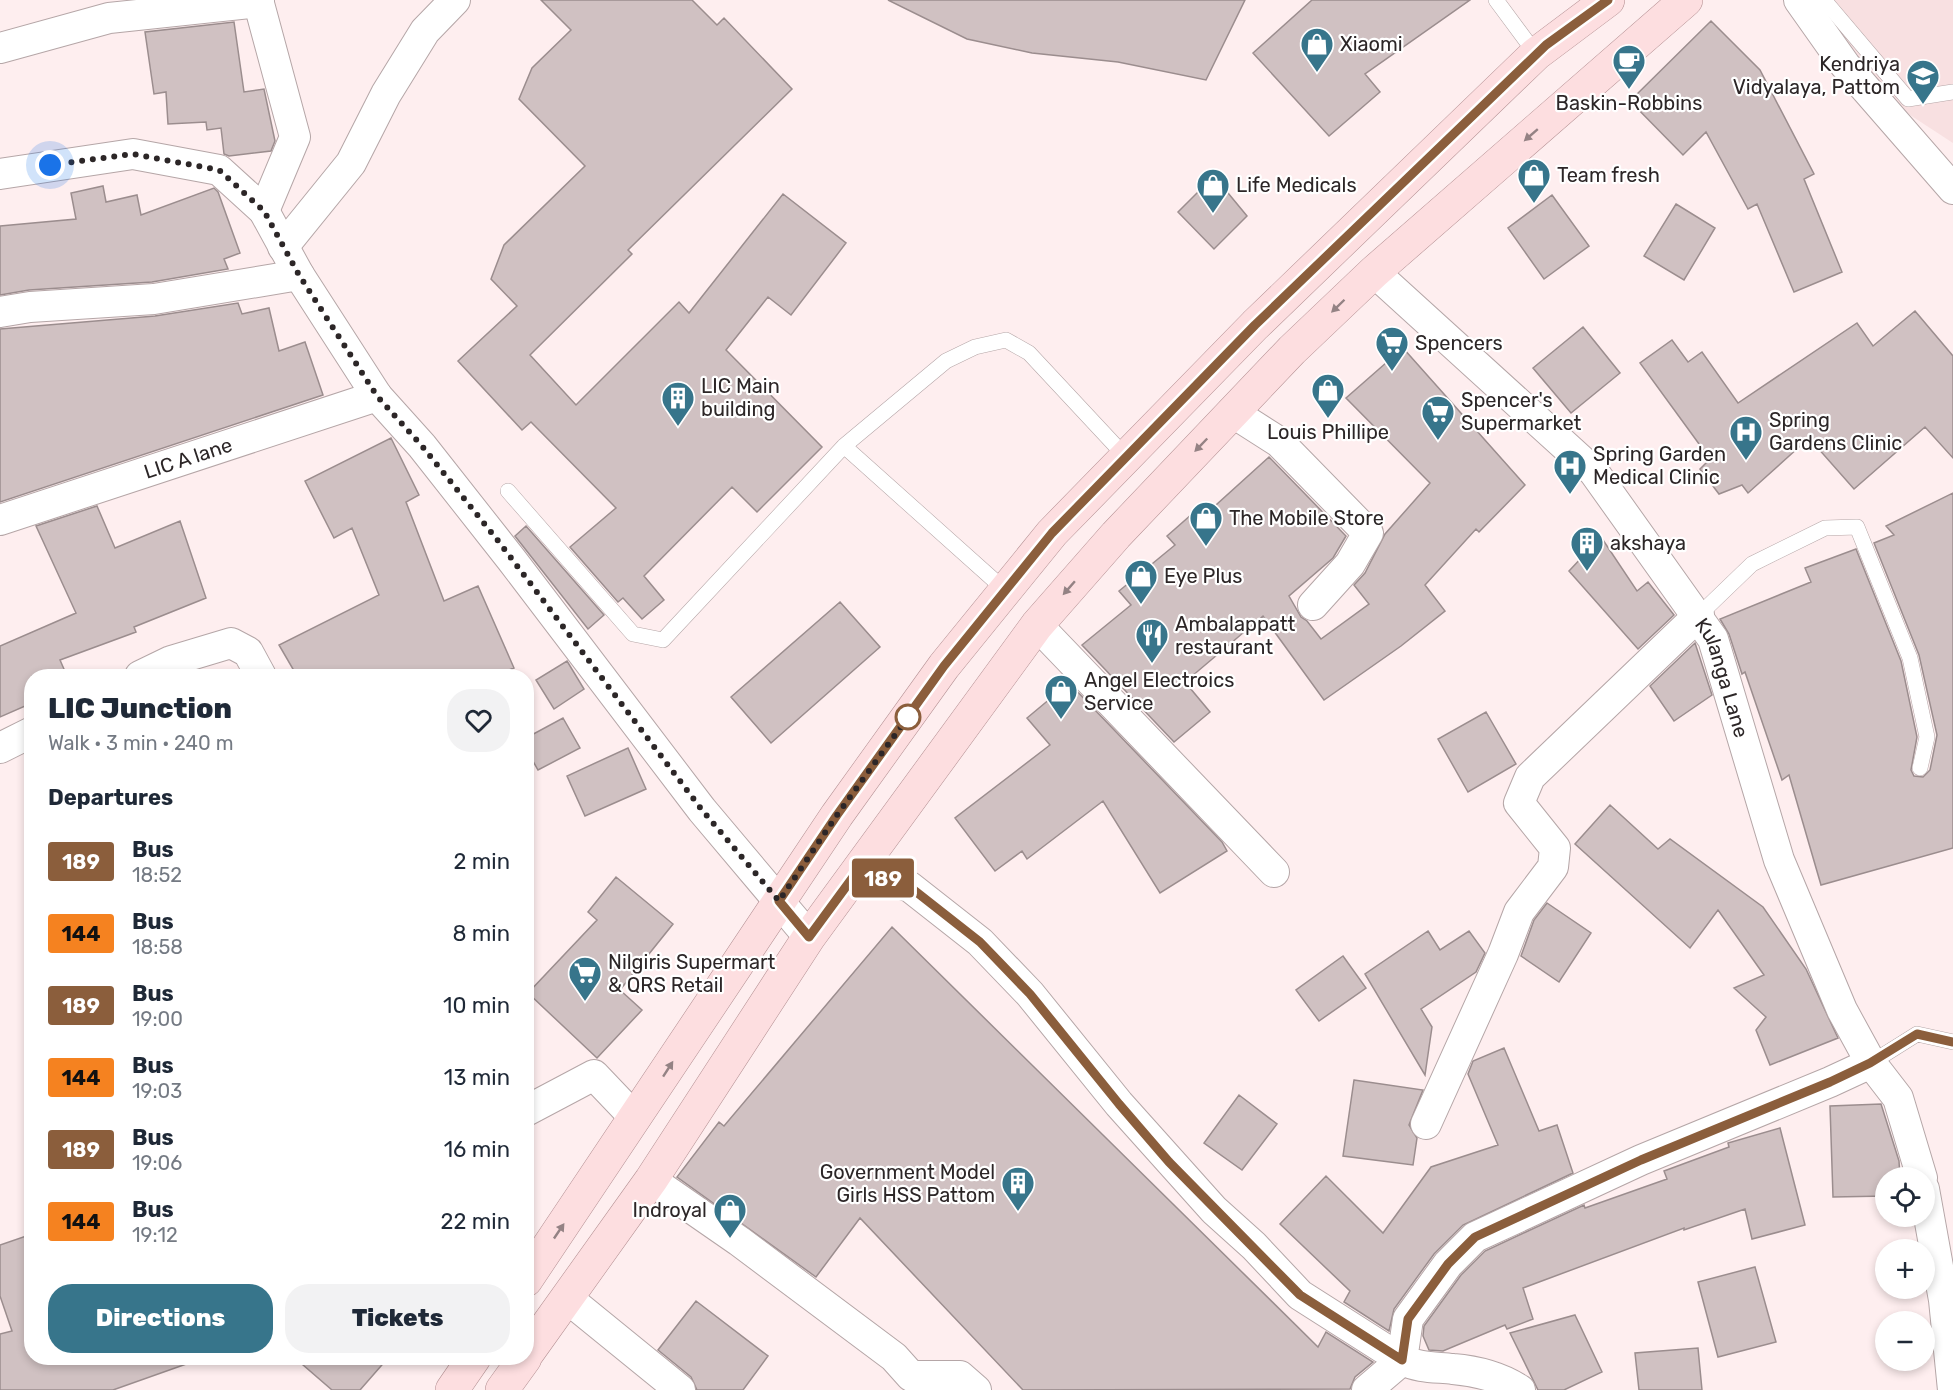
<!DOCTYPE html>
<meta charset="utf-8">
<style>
:root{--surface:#fff;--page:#f2f2f3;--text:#1f2937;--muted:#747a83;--accent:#37758b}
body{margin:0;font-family:Rubik,sans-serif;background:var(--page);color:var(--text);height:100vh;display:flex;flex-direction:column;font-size:22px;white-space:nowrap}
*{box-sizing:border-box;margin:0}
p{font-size:20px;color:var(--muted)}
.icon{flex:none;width:33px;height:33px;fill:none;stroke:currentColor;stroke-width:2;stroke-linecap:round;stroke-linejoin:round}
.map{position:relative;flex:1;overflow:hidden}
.drawer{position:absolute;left:24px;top:669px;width:510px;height:696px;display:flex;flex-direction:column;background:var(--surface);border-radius:24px;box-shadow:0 3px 9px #0003}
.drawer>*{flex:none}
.badge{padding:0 12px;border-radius:4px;font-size:21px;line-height:39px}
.controls{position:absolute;left:1875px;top:1167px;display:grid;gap:12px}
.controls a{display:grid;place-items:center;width:60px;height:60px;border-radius:50%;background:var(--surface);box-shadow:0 3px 9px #0003;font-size:30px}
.you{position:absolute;width:30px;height:30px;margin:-15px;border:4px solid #fff;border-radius:50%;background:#1a73e8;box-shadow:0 0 0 9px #1a73e833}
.map>.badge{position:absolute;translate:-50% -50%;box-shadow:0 0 0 3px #fff}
h2{padding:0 24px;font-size:22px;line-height:54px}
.round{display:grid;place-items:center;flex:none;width:63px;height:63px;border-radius:24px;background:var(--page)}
.overview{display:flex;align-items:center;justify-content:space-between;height:102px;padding:0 24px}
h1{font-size:28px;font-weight:800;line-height:45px}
.cta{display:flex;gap:12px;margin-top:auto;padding:12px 24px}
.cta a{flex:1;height:69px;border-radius:24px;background:var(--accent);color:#fff;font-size:24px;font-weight:800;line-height:69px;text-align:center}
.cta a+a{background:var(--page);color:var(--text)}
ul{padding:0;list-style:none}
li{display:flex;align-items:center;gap:18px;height:72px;padding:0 24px}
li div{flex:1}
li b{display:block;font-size:22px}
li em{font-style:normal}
li .badge{min-width:66px;font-weight:700;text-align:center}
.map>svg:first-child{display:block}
.built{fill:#f8e0e1}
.building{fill:#d0c1c2;stroke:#9b8d8e;stroke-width:1.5}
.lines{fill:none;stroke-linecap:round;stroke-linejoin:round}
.service-casing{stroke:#b5a6a7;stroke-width:16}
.minor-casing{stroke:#b5a6a7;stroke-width:32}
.primary-casing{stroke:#b38f92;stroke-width:34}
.service{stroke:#fff;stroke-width:15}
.minor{stroke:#fff;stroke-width:30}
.primary{stroke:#fddee0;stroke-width:33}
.oneway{fill:#948284}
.line-casing{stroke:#fff;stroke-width:14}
.line{stroke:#8b5e3c;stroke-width:9}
.walk{stroke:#2c2627;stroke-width:6;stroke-dasharray:0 10.8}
.stop-dot{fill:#fff;stroke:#8b5e3c;stroke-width:3}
.labels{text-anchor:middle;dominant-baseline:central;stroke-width:4.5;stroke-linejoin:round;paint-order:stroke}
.poi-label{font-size:20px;fill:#2c2627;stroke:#fff;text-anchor:start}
.street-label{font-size:20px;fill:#2c2627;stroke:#fff}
</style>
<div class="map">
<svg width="1953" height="1390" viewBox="0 0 1953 1390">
<rect width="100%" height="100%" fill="#feeeef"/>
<path class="built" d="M 1785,0 L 1953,0 L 1953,143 L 1835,66 Z"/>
<path class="building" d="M 541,0 L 692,0 L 717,25 L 724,18 L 792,89 L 628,250 L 632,254 L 530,355 L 576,405 L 679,302 L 689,313 L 783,194 L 846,243 L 791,315 L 768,297 L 726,350 L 822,447 L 757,512 L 732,487 L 644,576 L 664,600 L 642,619 L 623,598 L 618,602 L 570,547 L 616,508 L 531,422 L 522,430 L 458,361 L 517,306 L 491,279 L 504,245 L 585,166 L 519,99 L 532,68 L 571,30 Z
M 888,0 L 1245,0 L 1206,80 L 1118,62 L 1032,53 L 967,39 Z
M 1312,0 L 1470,0 L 1365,74 L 1380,92 L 1329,136 L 1253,53 Z
M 1711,21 L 1760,70 L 1814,174 L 1804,179 L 1842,272 L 1794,292 L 1757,204 L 1748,209 L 1706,132 L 1683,155 L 1630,101 Z
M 234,22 L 244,92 L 264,89 L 275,141 L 271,151 L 229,156 L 224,154 L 221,128 L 207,130 L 206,122 L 168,124 L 166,92 L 154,94 L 145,32 Z
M 1214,176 L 1247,216 L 1214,249 L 1178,212 Z
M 103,186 L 106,202 L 137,195 L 141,215 L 214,188 L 218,192 L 240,253 L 224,259 L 228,269 L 152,282 L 29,290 L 0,295 L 0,226 L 76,219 L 71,193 Z
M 1552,195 L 1589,246 L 1544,279 L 1508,228 Z
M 1676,204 L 1715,228 L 1684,280 L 1644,256 Z
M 238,303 L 242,314 L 269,308 L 279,351 L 305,342 L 323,395 L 0,502 L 0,329 L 155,316 Z
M 1915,311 L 1953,356 L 1953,458 L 1925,427 L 1854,489 L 1809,438 L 1748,493 L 1742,485 L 1719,494 L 1700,469 L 1710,459 L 1640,363 L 1672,340 L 1688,362 L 1702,352 L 1738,403 L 1857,323 L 1873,346 Z
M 1583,327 L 1620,373 L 1571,413 L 1533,368 Z
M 1403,348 L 1525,485 L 1479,532 L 1476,529 L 1425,585 L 1445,611 L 1401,646 L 1324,700 L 1263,616 L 1185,682 L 1210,712 L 1174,742 L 1082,645 L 1131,605 L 1119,591 L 1175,545 L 1167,536 L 1200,507 L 1206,514 L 1269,457 L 1346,536 L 1333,558 L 1289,596 L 1301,617 L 1307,621 L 1321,639 L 1369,604 L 1354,585 L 1365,573 L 1385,534 L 1430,483 L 1346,398 Z
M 391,438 L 419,495 L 406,502 L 444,601 L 478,586 L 514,668 L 494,676 L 297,676 L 279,645 L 379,595 L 352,528 L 334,538 L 305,481 Z
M 1953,493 L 1953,848 L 1821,885 L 1789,775 L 1782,780 L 1745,672 L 1742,674 L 1729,634 L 1720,619 L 1811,582 L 1805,568 L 1856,549 L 1901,661 L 1917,737 L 1911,770 L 1914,776 L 1923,777 L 1930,770 L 1937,735 L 1919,655 L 1874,543 L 1894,535 L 1886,526 Z
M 97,506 L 115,548 L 180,521 L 206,598 L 134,627 L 136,632 L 60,660 L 67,676 L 32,676 L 32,703 L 0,717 L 0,646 L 76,613 L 36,526 Z
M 526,526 L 604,615 L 588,629 L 515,536 Z
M 1601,537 L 1637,591 L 1648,582 L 1674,615 L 1638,649 L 1569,571 Z
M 840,602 L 880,647 L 771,743 L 731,697 Z
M 1695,643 L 1712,695 L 1674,721 L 1650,686 Z
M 567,661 L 584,689 L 554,709 L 536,680 Z
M 1069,683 L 1222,842 L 1227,851 L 1160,893 L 1103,801 L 1027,859 L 1022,851 L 995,871 L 955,818 L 1050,745 L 1027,718 Z
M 1486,712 L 1516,764 L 1468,792 L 1438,739 Z
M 563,718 L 580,748 L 538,770 L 526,749 L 526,738 Z
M 628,748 L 646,789 L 585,816 L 567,776 Z
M 1610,805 L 1658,849 L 1670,839 L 1763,907 L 1806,969 L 1838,1038 L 1770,1065 L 1756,1030 L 1766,1017 L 1734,988 L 1764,975 L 1718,910 L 1690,948 L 1575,844 Z
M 616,877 L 673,924 L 620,990 L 642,1010 L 597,1058 L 528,993 L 597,920 L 588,912 Z
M 1547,903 L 1591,933 L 1559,982 L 1521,956 L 1534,920 Z
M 892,927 L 1318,1347 L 1326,1332 L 1373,1362 L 1355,1377 L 1350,1389 L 1023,1390 L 860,1218 L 816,1277 L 677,1177 L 719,1122 L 724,1126 Z
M 1428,931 L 1440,950 L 1469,931 L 1485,953 L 1476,972 L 1421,1009 L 1432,1027 L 1425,1075 L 1365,974 Z
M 1343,956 L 1366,988 L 1319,1021 L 1296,990 Z
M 1504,1048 L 1539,1131 L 1557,1125 L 1573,1173 L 1463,1225 L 1434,1254 L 1394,1309 L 1389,1331 L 1344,1302 L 1350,1291 L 1280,1224 L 1326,1176 L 1383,1233 L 1431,1167 L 1498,1145 L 1468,1074 L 1473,1061 Z
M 1354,1080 L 1423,1090 L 1409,1125 L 1417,1138 L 1413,1165 L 1343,1156 Z
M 1239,1095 L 1277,1124 L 1242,1170 L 1204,1143 Z
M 1881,1104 L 1899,1161 L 1900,1178 L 1886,1178 L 1886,1196 L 1833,1197 L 1830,1106 Z
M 1780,1128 L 1805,1225 L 1752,1239 L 1745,1209 L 1684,1230 L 1684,1228 L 1523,1288 L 1533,1319 L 1507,1329 L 1505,1325 L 1443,1351 L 1429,1350 L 1423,1336 L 1424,1326 L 1461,1275 L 1485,1251 L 1584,1205 L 1585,1208 L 1667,1179 L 1664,1171 L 1729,1147 L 1728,1143 Z
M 32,1234 L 32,1358 L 191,1358 L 192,1362 L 113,1390 L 0,1390 L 0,1334 L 12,1331 L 0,1296 L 0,1245 Z
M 1755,1267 L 1776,1342 L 1718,1357 L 1698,1282 Z
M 696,1301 L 768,1356 L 743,1390 L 697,1390 L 691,1377 L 658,1350 Z
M 1575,1315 L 1602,1372 L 1564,1390 L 1538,1390 L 1510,1333 Z
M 1698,1348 L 1702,1390 L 1639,1390 L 1635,1353 Z
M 295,1358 L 388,1358 L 360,1390 L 332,1390 Z"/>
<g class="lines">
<defs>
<path id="service" d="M 1496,0 L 1536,54
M 1824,0 L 1908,99 L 1953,92
M 508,491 L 633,634 L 663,640 L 844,446
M 1005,590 L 844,446 L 946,361 L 975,347 L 1006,340 L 1029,353 L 1126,457
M 1699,615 L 1752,564 L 1825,528 L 1857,527 L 1910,658 L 1927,737 L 1920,768
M 1871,1063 L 1917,1034 L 1953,1042"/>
<g id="minor">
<path d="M 258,0 L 295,137 L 264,211"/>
<path d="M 1799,0 L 1845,65 L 1953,189"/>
<path d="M 0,48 L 109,18 L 259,2"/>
<path d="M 0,174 L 133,154 L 219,170 L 264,211 L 299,275 L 377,396 L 422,446 L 511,559 L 702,810 L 809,937"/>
<path d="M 283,247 L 351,163 L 386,94 L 425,31 L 455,0"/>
<path id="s1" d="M 1374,272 L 1594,472 L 1713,639 L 1779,860 L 1842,1010 L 1871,1063 L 1898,1098 L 1922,1178"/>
<path d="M 0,312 L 30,307 L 154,299 L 299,275"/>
<path d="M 1232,412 L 1279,442 L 1368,533 L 1350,564 L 1313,605"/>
<path id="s2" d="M 0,520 L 377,396"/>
<path d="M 1037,625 L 1274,872"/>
<path d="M 140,676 L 171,661 L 231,643 L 248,652 L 261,676"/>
<path d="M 0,748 L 32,732"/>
<path d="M 859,869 L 910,887 L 980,942 L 1030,994 L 1119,1104 L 1214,1210 L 1254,1246 L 1300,1295 L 1402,1360 L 1367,1390"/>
<path d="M 526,1111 L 594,1075 L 635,1118"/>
<path d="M 1426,1124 L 1503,954 L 1519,912 L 1553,867 L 1555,848 L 1519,803 L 1530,777 L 1699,615"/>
<path d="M 651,1180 L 739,1241 L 894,1357 L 911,1376 L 960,1376 L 976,1390"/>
<path d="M 1924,1189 L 1944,1300 L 1953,1390"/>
<path d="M 567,1298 L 680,1390"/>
<path d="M 1520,1390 C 1500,1377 1478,1371 1453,1369 C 1435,1367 1419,1368 1402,1360 L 1408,1319 L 1448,1264 L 1475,1237 L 1641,1160 L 1830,1082 L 1871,1063"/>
</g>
<path id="primary" d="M 526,1280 L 837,815 L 944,666 L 1052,533 L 1255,325 L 1536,54 L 1608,0
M 526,1355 L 651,1180 L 809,937 L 1037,625 L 1116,535 L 1292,350 L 1374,272 L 1686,0
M 452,1390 L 474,1358
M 502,1390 L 525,1358"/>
</defs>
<use href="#service" class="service-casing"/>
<use href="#minor" class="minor-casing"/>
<use href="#primary" class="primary-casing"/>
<use href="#service" class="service"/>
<use href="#minor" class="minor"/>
<use href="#primary" class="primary"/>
</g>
<defs><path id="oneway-solid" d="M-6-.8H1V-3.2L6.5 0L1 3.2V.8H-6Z" transform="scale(1.5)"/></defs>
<g class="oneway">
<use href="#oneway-solid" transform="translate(1531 135) rotate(139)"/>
<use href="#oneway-solid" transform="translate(1338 306) rotate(136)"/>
<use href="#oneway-solid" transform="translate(1201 445) rotate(134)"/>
<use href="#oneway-solid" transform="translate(1069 588) rotate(131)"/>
<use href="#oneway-solid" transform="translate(668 1069) rotate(-57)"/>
<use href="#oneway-solid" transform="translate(559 1231) rotate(-56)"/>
</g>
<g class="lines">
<defs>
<path id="line" d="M 1608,0 L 1546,45 L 1520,70 L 1255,325 L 1052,533 L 944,666 L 837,815 L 779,901 L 809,937 L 859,869 L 910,887 L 980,942 L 1030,994 L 1119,1104 L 1169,1162 L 1300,1295 L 1402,1360 L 1408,1319 L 1448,1264 L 1475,1237 L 1641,1160 L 1830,1082 L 1870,1063 L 1917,1034 L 1953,1042"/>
</defs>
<use href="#line" class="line-casing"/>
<use href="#line" class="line"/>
<path class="walk" d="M 50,165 L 133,154 L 219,170 L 264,211 L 299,275 L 377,396 L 422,446 L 499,542 L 702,810 L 779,901 L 837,815 L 908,717"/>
</g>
<defs>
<symbol id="shop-pin" viewBox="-11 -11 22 30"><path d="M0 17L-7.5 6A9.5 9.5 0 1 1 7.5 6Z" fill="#37758b" stroke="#fff"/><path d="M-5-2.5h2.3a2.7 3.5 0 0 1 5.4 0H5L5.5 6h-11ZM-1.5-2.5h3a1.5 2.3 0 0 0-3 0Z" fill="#fff"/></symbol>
<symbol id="cafe-pin" viewBox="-11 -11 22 30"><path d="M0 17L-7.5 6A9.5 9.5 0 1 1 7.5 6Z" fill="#37758b" stroke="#fff"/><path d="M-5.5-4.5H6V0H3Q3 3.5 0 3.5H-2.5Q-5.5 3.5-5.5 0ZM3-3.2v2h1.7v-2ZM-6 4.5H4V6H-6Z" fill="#fff"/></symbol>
<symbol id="school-pin" viewBox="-11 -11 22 30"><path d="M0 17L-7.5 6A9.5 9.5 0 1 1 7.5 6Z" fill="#37758b" stroke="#fff"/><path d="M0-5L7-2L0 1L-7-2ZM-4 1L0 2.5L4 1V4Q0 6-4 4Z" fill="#fff"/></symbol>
<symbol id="supermarket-pin" viewBox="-11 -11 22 30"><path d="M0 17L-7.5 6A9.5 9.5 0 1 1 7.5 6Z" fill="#37758b" stroke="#fff"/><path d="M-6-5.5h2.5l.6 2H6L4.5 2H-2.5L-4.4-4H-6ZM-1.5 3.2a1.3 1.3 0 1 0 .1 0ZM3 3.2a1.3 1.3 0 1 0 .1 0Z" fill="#fff"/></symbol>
<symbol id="building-pin" viewBox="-11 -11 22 30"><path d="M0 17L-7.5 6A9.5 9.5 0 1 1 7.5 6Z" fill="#37758b" stroke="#fff"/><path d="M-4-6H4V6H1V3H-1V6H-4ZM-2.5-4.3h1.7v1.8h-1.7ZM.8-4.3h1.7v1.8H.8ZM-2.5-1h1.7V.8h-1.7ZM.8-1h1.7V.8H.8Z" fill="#fff"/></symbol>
<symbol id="hospital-pin" viewBox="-11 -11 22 30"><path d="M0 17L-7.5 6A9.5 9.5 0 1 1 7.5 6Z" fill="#37758b" stroke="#fff"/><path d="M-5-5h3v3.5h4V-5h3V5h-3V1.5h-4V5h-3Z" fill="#fff"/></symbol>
<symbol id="restaurant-pin" viewBox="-11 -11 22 30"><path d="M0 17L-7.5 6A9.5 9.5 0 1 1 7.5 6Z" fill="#37758b" stroke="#fff"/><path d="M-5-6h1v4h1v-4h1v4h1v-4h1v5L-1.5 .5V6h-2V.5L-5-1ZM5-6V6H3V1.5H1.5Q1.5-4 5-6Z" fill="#fff"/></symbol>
</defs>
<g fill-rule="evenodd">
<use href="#shop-pin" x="1298" y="25" width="38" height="52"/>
<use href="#cafe-pin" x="1610" y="42" width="38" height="52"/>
<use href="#school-pin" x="1904" y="57" width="38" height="52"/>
<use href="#shop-pin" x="1515" y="156" width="38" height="52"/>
<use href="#shop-pin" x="1194" y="166" width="38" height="52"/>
<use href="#supermarket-pin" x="1373" y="324" width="38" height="52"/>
<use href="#shop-pin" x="1309" y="371" width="38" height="52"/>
<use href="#building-pin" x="659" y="379" width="38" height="52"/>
<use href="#supermarket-pin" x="1419" y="393" width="38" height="52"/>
<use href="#hospital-pin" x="1727" y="413" width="38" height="52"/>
<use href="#hospital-pin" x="1551" y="447" width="38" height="52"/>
<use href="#shop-pin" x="1187" y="499" width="38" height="52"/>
<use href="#building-pin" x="1568" y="524" width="38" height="52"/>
<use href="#shop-pin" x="1122" y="557" width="38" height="52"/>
<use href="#restaurant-pin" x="1133" y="616" width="38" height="52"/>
<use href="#shop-pin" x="1042" y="672" width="38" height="52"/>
<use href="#supermarket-pin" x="566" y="954" width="38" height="52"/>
<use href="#building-pin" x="999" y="1164" width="38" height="52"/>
<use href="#shop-pin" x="711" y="1191" width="38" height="52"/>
</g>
<circle class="stop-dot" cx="908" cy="717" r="12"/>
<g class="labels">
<g class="poi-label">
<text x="1340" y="44">Xiaomi</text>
<text x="1900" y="64" text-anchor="end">Kendriya<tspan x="1900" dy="23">Vidyalaya, Pattom</tspan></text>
<text x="1629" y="103" text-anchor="middle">Baskin-Robbins</text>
<text x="1557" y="175">Team fresh</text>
<text x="1236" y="185">Life Medicals</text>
<text x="1415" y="343">Spencers</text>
<text x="701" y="386">LIC Main<tspan x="701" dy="23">building</tspan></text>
<text x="1461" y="400">Spencer's<tspan x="1461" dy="23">Supermarket</tspan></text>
<text x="1769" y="420">Spring<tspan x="1769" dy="23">Gardens Clinic</tspan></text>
<text x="1328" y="432" text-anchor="middle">Louis Phillipe</text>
<text x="1593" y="454">Spring Garden<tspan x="1593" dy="23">Medical Clinic</tspan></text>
<text x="1229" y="518">The Mobile Store</text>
<text x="1610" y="543">akshaya</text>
<text x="1164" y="576">Eye Plus</text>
<text x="1175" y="624">Ambalappatt<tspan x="1175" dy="23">restaurant</tspan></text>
<text x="1084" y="680">Angel Electroics<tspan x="1084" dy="23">Service</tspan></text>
<text x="608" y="962">Nilgiris Supermart<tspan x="608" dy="23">&amp; QRS Retail</tspan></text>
<text x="995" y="1172" text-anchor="end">Government Model<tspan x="995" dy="23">Girls HSS Pattom</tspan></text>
<text x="707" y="1210" text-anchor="end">Indroyal</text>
</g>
<g class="street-label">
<text stroke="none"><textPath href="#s2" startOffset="198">LIC A lane</textPath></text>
<text stroke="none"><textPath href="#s1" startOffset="542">Kulanga Lane</textPath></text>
</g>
</g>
</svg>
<div class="controls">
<a><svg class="icon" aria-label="locate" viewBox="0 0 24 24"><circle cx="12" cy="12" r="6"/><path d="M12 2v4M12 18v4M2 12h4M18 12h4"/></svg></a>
<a>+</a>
<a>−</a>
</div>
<div class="you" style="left:50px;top:165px"></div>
<b class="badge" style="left:883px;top:878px;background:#8b5e3c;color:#fff">189</b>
<section class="drawer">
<div class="overview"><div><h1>LIC Junction</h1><p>Walk · 3 min · 240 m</p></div><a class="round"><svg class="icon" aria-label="heart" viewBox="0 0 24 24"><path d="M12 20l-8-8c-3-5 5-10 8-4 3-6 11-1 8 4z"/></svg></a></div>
<h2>Departures</h2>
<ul>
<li><span class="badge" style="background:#8b5e3c;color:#fff">189</span><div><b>Bus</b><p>18:52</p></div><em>2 min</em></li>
<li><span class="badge" style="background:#f58220;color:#111">144</span><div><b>Bus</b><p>18:58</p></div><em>8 min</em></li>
<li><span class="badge" style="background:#8b5e3c;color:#fff">189</span><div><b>Bus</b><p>19:00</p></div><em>10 min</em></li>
<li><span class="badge" style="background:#f58220;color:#111">144</span><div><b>Bus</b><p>19:03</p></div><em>13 min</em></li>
<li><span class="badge" style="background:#8b5e3c;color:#fff">189</span><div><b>Bus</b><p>19:06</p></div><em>16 min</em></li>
<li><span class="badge" style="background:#f58220;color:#111">144</span><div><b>Bus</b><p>19:12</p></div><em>22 min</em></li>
</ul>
<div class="cta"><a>Directions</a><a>Tickets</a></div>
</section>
</div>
